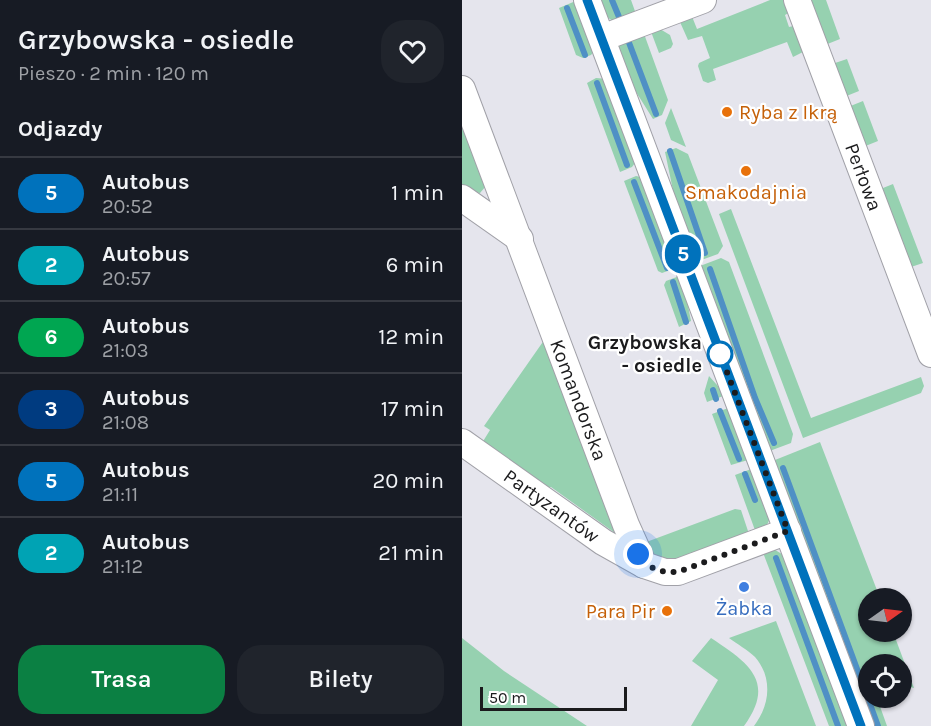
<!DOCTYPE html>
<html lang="pl">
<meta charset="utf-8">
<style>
:root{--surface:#171b24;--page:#20242c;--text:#f1f3f6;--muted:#9ea1a6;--line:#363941;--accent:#0b8043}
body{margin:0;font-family:Karla,sans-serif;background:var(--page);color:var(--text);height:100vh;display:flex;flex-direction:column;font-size:22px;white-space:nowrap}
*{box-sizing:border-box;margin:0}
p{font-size:20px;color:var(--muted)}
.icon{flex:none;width:33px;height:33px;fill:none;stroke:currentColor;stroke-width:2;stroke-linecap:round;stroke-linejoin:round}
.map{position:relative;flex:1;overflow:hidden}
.sheet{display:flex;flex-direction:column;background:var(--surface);width:462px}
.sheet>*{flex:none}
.badge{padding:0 12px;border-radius:20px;font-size:21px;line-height:39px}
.needle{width:39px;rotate:76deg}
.tools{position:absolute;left:396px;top:588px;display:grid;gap:12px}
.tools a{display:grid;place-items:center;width:54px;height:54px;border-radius:50%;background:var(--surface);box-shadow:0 2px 4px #0004;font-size:30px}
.scale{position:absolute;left:18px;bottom:15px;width:147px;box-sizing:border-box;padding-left:6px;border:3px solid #1b1b1d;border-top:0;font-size:16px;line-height:21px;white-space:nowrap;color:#1b1b1d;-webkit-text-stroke:4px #fff;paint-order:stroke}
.you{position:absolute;width:30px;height:30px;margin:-15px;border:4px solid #fff;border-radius:50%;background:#1a73e8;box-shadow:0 0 0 9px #1a73e833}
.map>.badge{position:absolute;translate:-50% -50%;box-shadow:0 0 0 3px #fff}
h2{padding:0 18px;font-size:22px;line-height:54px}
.round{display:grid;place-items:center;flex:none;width:63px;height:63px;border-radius:24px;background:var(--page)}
.overview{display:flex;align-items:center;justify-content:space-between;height:102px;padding:0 18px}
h1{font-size:28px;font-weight:600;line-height:45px}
.button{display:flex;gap:12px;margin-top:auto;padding:12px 18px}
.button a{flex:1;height:69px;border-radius:24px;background:var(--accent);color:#fff;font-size:24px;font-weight:600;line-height:69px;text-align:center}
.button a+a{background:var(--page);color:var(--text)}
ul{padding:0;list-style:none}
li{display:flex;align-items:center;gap:18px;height:72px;padding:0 18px;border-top:2px solid var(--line)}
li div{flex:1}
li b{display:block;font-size:22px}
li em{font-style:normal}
li .badge{min-width:66px;font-weight:700;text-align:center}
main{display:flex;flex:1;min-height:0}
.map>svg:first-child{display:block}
.green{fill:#96d1b0}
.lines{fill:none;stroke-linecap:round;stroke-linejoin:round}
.stream{stroke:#4f90c5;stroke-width:6}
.minor-casing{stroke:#a1a1a8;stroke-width:28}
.minor{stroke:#fff;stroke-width:26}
.line-casing{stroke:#fff;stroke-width:14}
.line{stroke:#0072bc;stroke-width:9}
.walk{stroke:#1b1b1d;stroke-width:6;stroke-dasharray:0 10.8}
.food-dot{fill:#e8710a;stroke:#fff;stroke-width:2}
.stop-dot{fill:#fff;stroke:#0072bc;stroke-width:3}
.shop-dot{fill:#3f7fe0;stroke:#fff;stroke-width:2}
.labels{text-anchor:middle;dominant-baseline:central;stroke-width:4.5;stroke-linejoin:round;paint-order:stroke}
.food-label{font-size:20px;fill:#c56008;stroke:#fff;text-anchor:start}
.street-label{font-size:20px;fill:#1b1b1d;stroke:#fff}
.stop-label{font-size:20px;font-weight:bold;fill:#1b1b1d;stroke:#fff;text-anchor:end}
.shop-label{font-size:20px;fill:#366cbe;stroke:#fff}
</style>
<main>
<section class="sheet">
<div class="overview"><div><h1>Grzybowska - osiedle</h1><p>Pieszo · 2 min · 120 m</p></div><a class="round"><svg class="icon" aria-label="heart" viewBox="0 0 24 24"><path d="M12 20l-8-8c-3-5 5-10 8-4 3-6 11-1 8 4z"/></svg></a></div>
<h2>Odjazdy</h2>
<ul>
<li><span class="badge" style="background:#0072bc;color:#fff">5</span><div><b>Autobus</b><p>20:52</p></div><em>1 min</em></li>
<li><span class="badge" style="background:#00a3b4;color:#fff">2</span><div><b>Autobus</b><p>20:57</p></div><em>6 min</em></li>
<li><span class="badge" style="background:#00a651;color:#fff">6</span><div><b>Autobus</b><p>21:03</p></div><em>12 min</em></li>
<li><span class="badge" style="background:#003b80;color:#fff">3</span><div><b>Autobus</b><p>21:08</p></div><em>17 min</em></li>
<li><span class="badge" style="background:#0072bc;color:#fff">5</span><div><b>Autobus</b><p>21:11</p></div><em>20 min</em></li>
<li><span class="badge" style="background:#00a3b4;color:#fff">2</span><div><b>Autobus</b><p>21:12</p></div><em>21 min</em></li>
</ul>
<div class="button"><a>Trasa</a><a>Bilety</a></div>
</section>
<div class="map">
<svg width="469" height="726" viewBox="0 0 469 726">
<rect width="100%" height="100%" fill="#e5e5ed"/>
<path class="green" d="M 116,0 L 135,48 L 129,55 L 121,58 L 114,55 L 97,8 Z
M 135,0 L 169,0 L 174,14 L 152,22 L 141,14 Z
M 308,0 L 326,0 L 330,11 L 323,15 L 327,27 L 336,25 L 343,51 L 331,57 L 325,42 L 251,69 L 254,80 L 246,83 L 241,81 L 236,66 L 237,63 L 248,58 L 240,36 L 226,40 L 218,22 L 229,14 L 235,29 Z
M 347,0 L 364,0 L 378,39 L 363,45 Z
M 188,29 L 198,29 L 208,35 L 211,44 L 209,48 L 197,53 Z
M 181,31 L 206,100 L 200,115 L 191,119 C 181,102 152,62 157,44 Z
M 385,59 L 397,91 L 382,97 L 370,64 Z
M 134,78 L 146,79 L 176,159 L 170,167 L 158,172 L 125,83 Z
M 401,101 L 416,141 L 401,147 L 386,107 Z
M 209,108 L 224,147 L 209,140 L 203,123 Z
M 0,110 L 24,186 L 18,193 L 11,192 L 0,184 Z
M 214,148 L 226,154 L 261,246 L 256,254 L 234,262 L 216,214 L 203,152 Z
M 174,176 L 183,178 L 217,267 L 200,273 L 196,271 L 162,181 Z
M 431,184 L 461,263 L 446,268 L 416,190 Z
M 269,209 L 349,418 L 459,377 L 462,386 L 459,393 L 341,438 L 257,214 Z
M 259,258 L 267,262 L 331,434 L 329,443 L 305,452 L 238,266 Z
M 220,275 L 229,321 L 217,327 L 202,285 L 204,281 Z
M 85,336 L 156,530 L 153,533 L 89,487 L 84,488 L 20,443 L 28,430 L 22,426 Z
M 247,376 L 264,395 L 245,402 L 242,393 Z
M 269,407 L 286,460 L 269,465 L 250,414 Z
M 358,442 L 418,598 L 406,598 L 406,632 L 431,632 L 452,688 L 440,685 L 440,664 L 406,664 L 406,698 L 415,698 L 425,726 L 409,726 L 308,462 Z
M 292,468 L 308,517 C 306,526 302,529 294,533 L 273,475 Z
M 273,509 L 279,510 L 287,534 L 221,561 L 197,562 L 179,544 Z
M 310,548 L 323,556 L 389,726 L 367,726 L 300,550 Z
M 314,621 L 354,726 L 292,726 C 308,705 311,678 293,657 C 286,650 275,644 267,638 Z
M 0,638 L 42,671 L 125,726 L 0,726 Z
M 249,638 C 285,662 315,681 282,726 L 229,726 L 256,680 L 230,661 Z"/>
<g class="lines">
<path class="stream" d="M 150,0 L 157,17
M 105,8 L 123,55
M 166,40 L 194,114
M 135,83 L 165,165
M 208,151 L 243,253
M 172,182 L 205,268
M 248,269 L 293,398 L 312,443
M 211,282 L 224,322
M 251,390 L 254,399
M 258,411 L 277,459
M 321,468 L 416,726
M 283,474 L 293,500
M 314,558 L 376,726"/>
<defs>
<g id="minor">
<path d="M 125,0 L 399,726"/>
<path id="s1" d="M 335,0 L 469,354"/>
<path d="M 140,38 L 241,0"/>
<path id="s2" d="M 0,89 L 164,525 L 182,565 L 203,572 L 216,572 L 326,531"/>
<path d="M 0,198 L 58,239"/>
<path id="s3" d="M 0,442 L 141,542 L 182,565"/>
</g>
</defs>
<use href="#minor" class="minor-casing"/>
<use href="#minor" class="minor"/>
</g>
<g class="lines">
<defs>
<path id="line" d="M 125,0 L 399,726"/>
</defs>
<use href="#line" class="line-casing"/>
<use href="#line" class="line"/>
<path class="walk" d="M 176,554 L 182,565 L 203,572 L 216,572 L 326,531 L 258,354"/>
</g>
<g class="food-dot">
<circle cx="265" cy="112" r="6"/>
<circle cx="284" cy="171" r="6"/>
<circle cx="205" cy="611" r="6"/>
</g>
<circle class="stop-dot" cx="258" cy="354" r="12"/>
<circle class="shop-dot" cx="282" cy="587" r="6"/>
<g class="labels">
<g class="food-label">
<text x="277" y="112">Ryba z Ikrą</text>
<text x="284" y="192" text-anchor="middle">Smakodajnia</text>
<text x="193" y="611" text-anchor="end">Para Pir</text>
</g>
<g class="street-label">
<text stroke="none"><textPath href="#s1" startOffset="189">Perłowa</textPath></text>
<text stroke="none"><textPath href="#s2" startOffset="332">Komandorska</textPath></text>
<text stroke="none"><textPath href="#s3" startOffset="110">Partyzantów</textPath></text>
</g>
<g class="stop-label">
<text x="240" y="342">Grzybowska<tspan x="240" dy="23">- osiedle</tspan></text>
</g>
<g class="shop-label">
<text x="282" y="608">Żabka</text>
</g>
</g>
</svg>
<div class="tools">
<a><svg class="needle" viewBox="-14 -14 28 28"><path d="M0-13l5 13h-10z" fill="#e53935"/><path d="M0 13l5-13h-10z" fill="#9ea1a6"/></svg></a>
<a><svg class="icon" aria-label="locate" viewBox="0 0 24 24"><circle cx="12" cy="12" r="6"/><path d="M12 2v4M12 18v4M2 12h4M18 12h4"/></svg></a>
</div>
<div class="scale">50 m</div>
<div class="you" style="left:176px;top:554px"></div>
<b class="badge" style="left:221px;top:254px;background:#0072bc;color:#fff">5</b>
</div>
</main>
